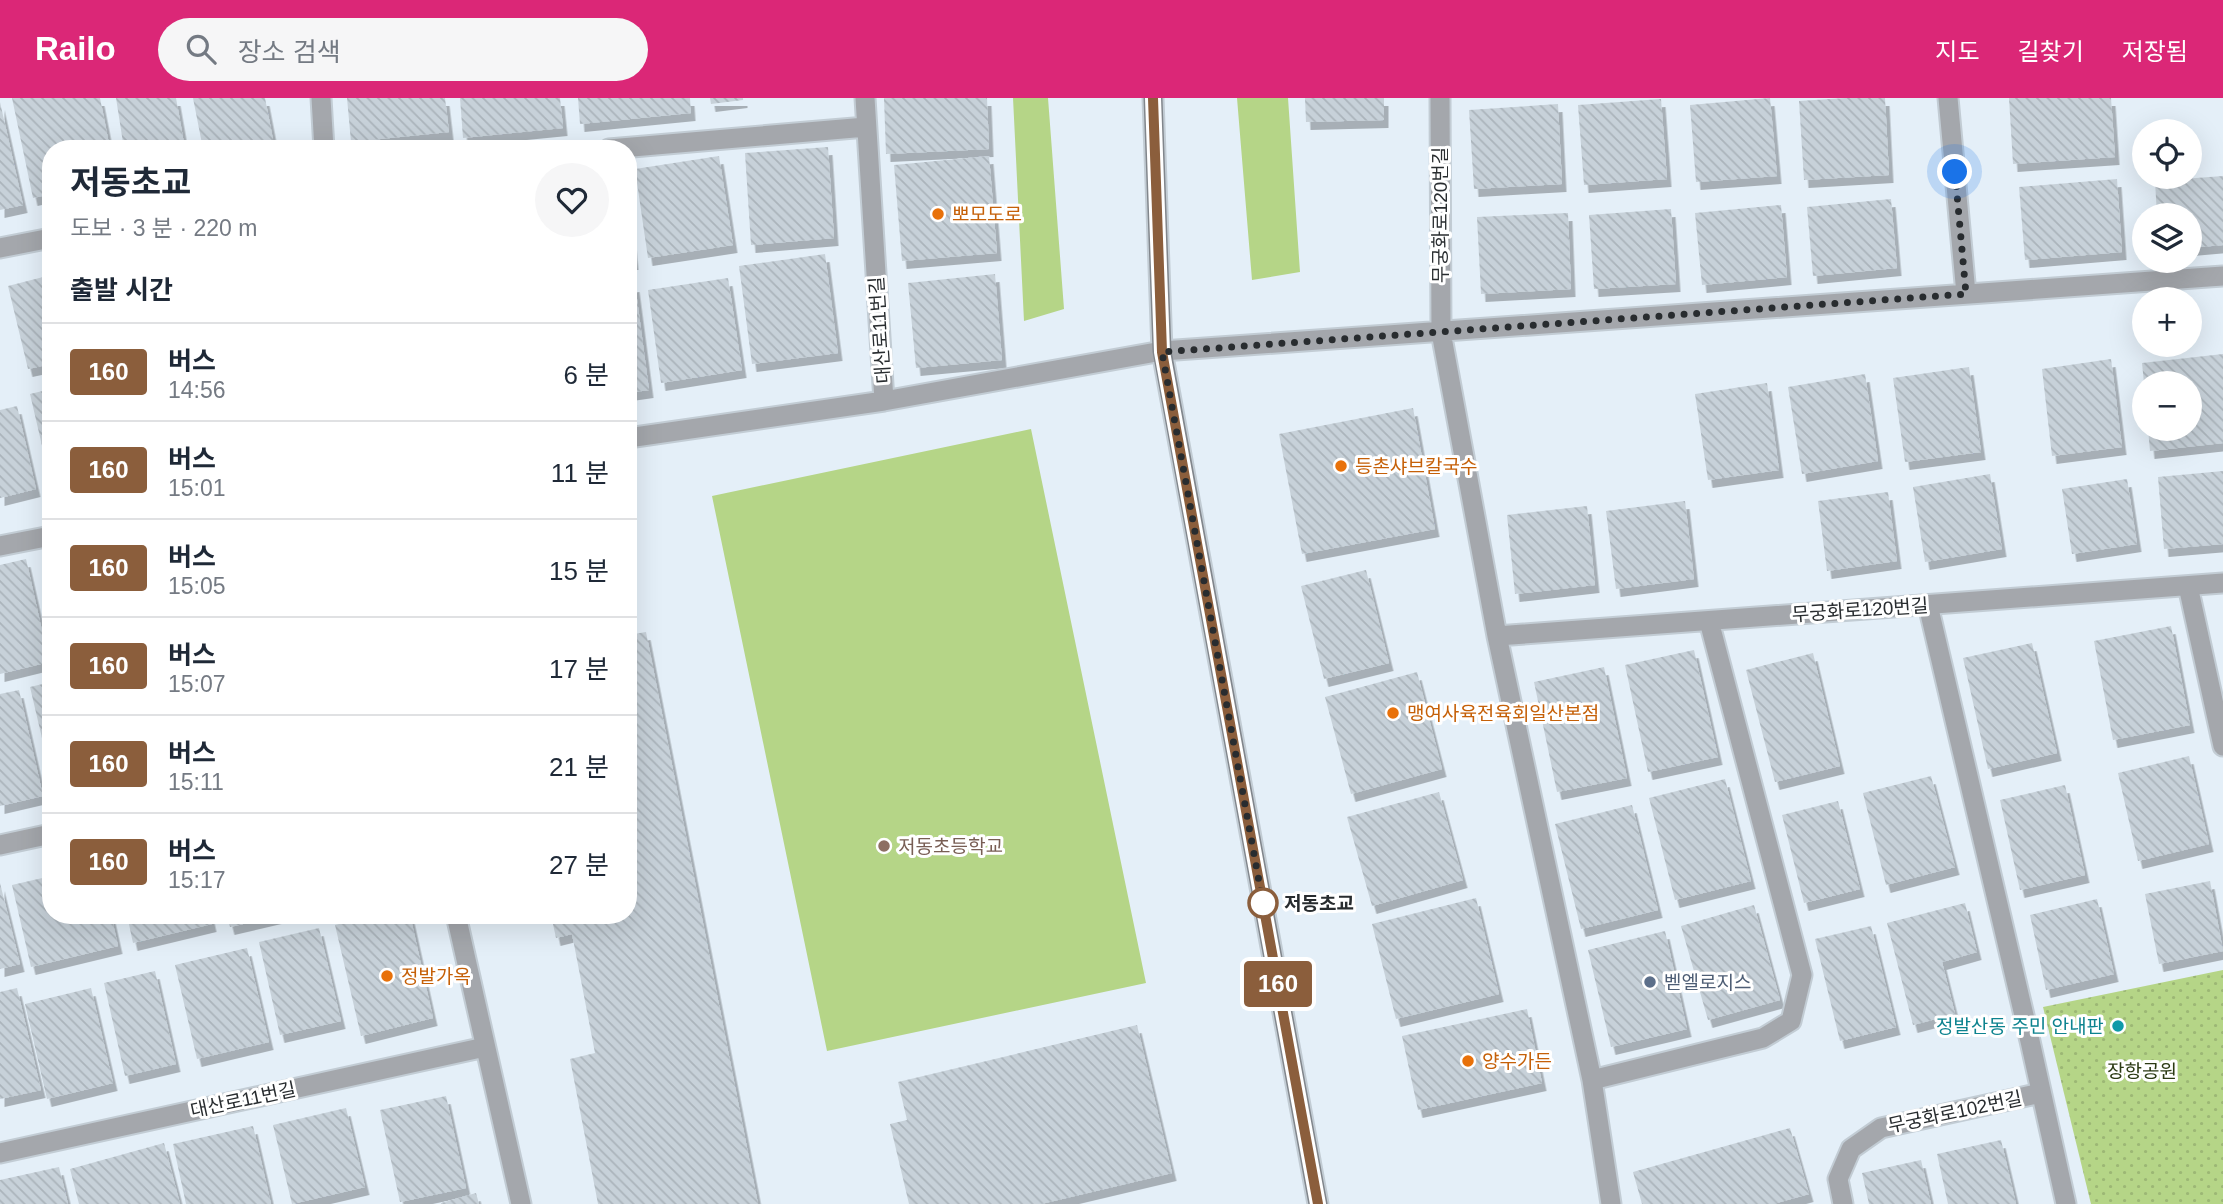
<!DOCTYPE html>
<html lang="ko">
<meta charset="utf-8">
<style>
:root{--surface:#fff;--page:#f6f6f7;--text:#1f2937;--muted:#747a83;--line:#e0e1e3;--accent:#db2777}
body{margin:0;font-family:Arial,"Noto Sans KR",sans-serif;background:var(--page);color:var(--text);height:100vh;display:flex;flex-direction:column;font-size:26px;white-space:nowrap}
*{box-sizing:border-box;margin:0}
p{font-size:23px;color:var(--muted)}
.icon{flex:none;width:38px;height:38px;fill:none;stroke:currentColor;stroke-width:2;stroke-linecap:round;stroke-linejoin:round}
.map{position:relative;flex:1;overflow:hidden}
.drawer{position:absolute;left:42px;top:42px;width:595px;height:784px;display:flex;flex-direction:column;background:var(--surface);border-radius:28px;box-shadow:0 7px 28px #0002}
.drawer>*{flex:none}
.badge{padding:0 14px;border-radius:5px;font-size:24px;line-height:46px}
.fabs{position:absolute;left:2132px;top:21px;display:grid;gap:14px}
.fabs a{display:grid;place-items:center;width:70px;height:70px;border-radius:50%;background:var(--surface);box-shadow:0 7px 28px #0002;font-size:35px}
.you{position:absolute;width:35px;height:35px;margin:-18px;border:5px solid #fff;border-radius:50%;background:#1a73e8;box-shadow:0 0 0 10px #1a73e833}
.map>.badge{position:absolute;translate:-50% -50%;box-shadow:0 0 0 4px #fff}
h2{padding:0 28px;font-size:26px;line-height:63px}
.round{display:grid;place-items:center;flex:none;width:74px;height:74px;border-radius:37px;background:var(--page)}
.summary{display:flex;align-items:center;justify-content:space-between;height:119px;padding:0 28px}
h1{font-size:33px;font-weight:700;line-height:52px}
ul{padding:0;list-style:none}
li{display:flex;align-items:center;gap:21px;height:98px;padding:0 28px;border-top:2px solid var(--line)}
li div{flex:1}
li b{display:block;font-size:26px}
li em{font-style:normal}
li .badge{min-width:77px;font-weight:700;text-align:center}
header{display:flex;align-items:center;gap:42px;box-sizing:border-box;height:98px;padding:0 35px;background:var(--accent);color:#fff}
header strong{font-size:33px}
nav{display:flex;gap:38px;margin-inline-start:auto;font-size:24px}
.search{width:490px;height:63px;background:var(--page);display:flex;align-items:center;gap:18px;box-sizing:border-box;padding:0 24px;border-radius:38px;color:var(--muted);font-size:26px}
.map>svg:first-child{display:block}
.grass{fill:#b5d587}
.park{fill:url(#park-dots)}
.building{fill:url(#building-back-hatch);filter:url(#shadow)}
.lines{fill:none;stroke-linecap:round;stroke-linejoin:round}
.minor-casing{stroke:#c2ccd4;stroke-width:23}
.secondary-casing{stroke:#c2ccd4;stroke-width:23}
.minor{stroke:#a4a7ac;stroke-width:19}
.secondary{stroke:#81868c;stroke-width:19}
.line-casing{stroke:#fff;stroke-width:16}
.line{stroke:#8b5e3c;stroke-width:10}
.walk{stroke:#282c2f;stroke-width:7;stroke-dasharray:0 12.6}
.food-dot{fill:#e8710a;stroke:#fff;stroke-width:2.5}
.education-dot{fill:#8d6e63;stroke:#fff;stroke-width:2.5}
.stop-dot{fill:#fff;stroke:#8b5e3c;stroke-width:3.5}
.service-dot{fill:#5c6f8a;stroke:#fff;stroke-width:2.5}
.culture-dot{fill:#0f9aa8;stroke:#fff;stroke-width:2.5}
.labels{text-anchor:middle;dominant-baseline:central;stroke-width:6;stroke-linejoin:round;paint-order:stroke}
.food-label{font-size:19px;fill:#c56008;stroke:#fff;text-anchor:start}
.street-label{font-size:19px;fill:#282c2f;stroke:#fff}
.education-label{font-size:19px;fill:#785e54;stroke:#fff;text-anchor:start}
.stop-label{font-size:19px;font-weight:bold;fill:#282c2f;stroke:#fff;text-anchor:start}
.service-label{font-size:19px;fill:#4e5e75;stroke:#fff;text-anchor:start}
.culture-label{font-size:19px;fill:#0d838f;stroke:#fff;text-anchor:end}
.park-label{font-size:19px;fill:#2b3a13;stroke:#fff}
</style>
<header>
<strong>Railo</strong>
<div class="search"><svg class="icon" aria-label="search" viewBox="0 0 24 24"><circle cx="10" cy="10" r="6"/><path d="M15 15l6 6"/></svg>장소 검색</div>
<nav><a>지도</a><a>길찾기</a><a>저장됨</a></nav>
</header>
<div class="map">
<svg width="2223" height="1106" viewBox="0 0 2223 1106">
<defs>
<pattern id="park-dots" width="8" height="8" patternUnits="userSpaceOnUse" patternTransform="scale(1.75)"><rect width="8" height="8" fill="#b5d587"/><path d="M2 2h.1M6 6h.1" fill="none" stroke="#9cb775" stroke-width="1.8" stroke-linecap="round"/></pattern>
<pattern id="building-back-hatch" width="6" height="6" patternUnits="userSpaceOnUse" patternTransform="scale(1.75)"><rect width="6" height="6" fill="#c7d1d9"/><path d="M-1 5l2 2M0 0l6 6M5-1l2 2" fill="none" stroke="#abb4bb"/></pattern>
<filter id="shadow"><feDropShadow dx="4.5" dy="8" stdDeviation="0" flood-color="#0004"/></filter>
</defs>
<rect width="100%" height="100%" fill="#e4eff8"/>
<path class="grass" d="M 1013,0 L 1048,0 L 1064,211 L 1024,223 Z
M 1237,0 L 1288,0 L 1300,174 L 1252,182 Z
M 1031,331 L 1146,885 L 827,953 L 712,398 Z"/>
<path class="park" d="M 2223,872 L 2223,1106 L 2091,1106 L 2043,909 Z"/>
<path class="building" d="M 12,0 L 100,0 L 110,51 L 51,51 L 51,96 L 33,100 Z
M 116,0 L 176,0 L 185,51 L 124,51 Z
M 193,0 L 265,0 L 274,47 L 255,51 L 203,51 Z
M 347,0 L 445,0 L 449,34 L 351,44 Z
M 460,0 L 560,0 L 563,30 L 463,40 Z
M 578,0 L 690,0 L 691,15 L 580,26 Z
M 710,0 L 743,0 L 743,2 L 711,6 Z
M 884,0 L 987,0 L 989,51 L 886,56 Z
M 1305,0 L 1384,0 L 1384,22 L 1306,24 Z
M 1770,0 L 1777,78 L 1696,84 L 1690,7 Z
M 1846,0 L 1885,0 L 1889,77 L 1804,82 L 1799,3 Z
M 2009,0 L 2111,0 L 2115,59 L 2013,66 Z
M 1661,1 L 1667,81 L 1584,87 L 1578,7 Z
M 0,4 L 23,107 L 0,112 Z
M 1558,6 L 1562,86 L 1474,91 L 1469,12 Z
M 828,49 L 834,140 L 751,147 L 745,55 Z
M 719,58 L 733,147 L 648,160 L 635,71 Z
M 989,58 L 997,155 L 902,163 L 894,67 Z
M 2223,78 L 2223,147 L 2189,150 L 2189,117 L 2157,117 L 2155,83 Z
M 2117,81 L 2122,154 L 2025,162 L 2019,89 Z
M 1891,101 L 1897,170 L 1813,178 L 1807,109 Z
M 1781,107 L 1787,179 L 1702,187 L 1695,115 Z
M 1671,111 L 1676,186 L 1594,191 L 1589,117 Z
M 1568,115 L 1571,191 L 1481,196 L 1477,119 Z
M 628,124 L 630,124 L 634,164 L 628,164 Z
M 825,156 L 838,255 L 752,266 L 739,168 Z
M 995,176 L 1002,262 L 916,270 L 908,185 Z
M 51,177 L 51,266 L 28,271 L 8,188 Z
M 728,180 L 742,272 L 661,285 L 648,192 Z
M 635,186 L 649,292 L 628,295 L 628,187 Z
M 2223,256 L 2223,345 L 2150,353 L 2148,331 L 2189,331 L 2189,285 L 2144,285 L 2142,265 Z
M 2111,261 L 2122,349 L 2052,358 L 2042,271 Z
M 1969,269 L 1981,354 L 1905,364 L 1893,280 Z
M 1865,276 L 1878,363 L 1802,376 L 1788,289 Z
M 1767,285 L 1779,372 L 1708,382 L 1695,296 Z
M 51,291 L 51,381 L 50,382 L 30,296 Z
M 17,308 L 36,391 L 0,400 L 0,312 Z
M 1413,310 L 1435,431 L 1302,456 L 1279,336 Z
M 2223,373 L 2223,446 L 2164,451 L 2158,379 Z
M 1990,376 L 2002,451 L 1925,464 L 1913,389 Z
M 2127,381 L 2137,446 L 2072,456 L 2062,391 Z
M 1888,394 L 1897,463 L 1827,473 L 1818,403 Z
M 1685,403 L 1694,481 L 1616,491 L 1606,413 Z
M 1587,408 L 1595,487 L 1515,496 L 1507,417 Z
M 26,461 L 49,564 L 0,576 L 0,467 Z
M 1366,472 L 1389,565 L 1324,581 L 1301,488 Z
M 2171,528 L 2190,627 L 2113,642 L 2094,543 Z
M 646,534 L 758,1106 L 598,1106 L 570,961 L 595,955 L 572,836 L 556,840 L 551,817 L 628,817 L 628,537 Z
M 2032,545 L 2057,655 L 1988,671 L 1963,560 Z
M 1694,552 L 1718,659 L 1648,674 L 1625,567 Z
M 1813,555 L 1840,668 L 1775,684 L 1746,572 Z
M 1604,569 L 1627,680 L 1557,694 L 1534,584 Z
M 1417,574 L 1442,671 L 1351,696 L 1325,599 Z
M 51,584 L 51,674 L 50,674 L 30,589 Z
M 19,592 L 43,698 L 0,708 L 0,596 Z
M 2189,658 L 2209,746 L 2138,763 L 2118,675 Z
M 1931,678 L 1955,769 L 1886,787 L 1863,695 Z
M 1725,681 L 1751,783 L 1675,802 L 1649,700 Z
M 2065,687 L 2085,777 L 2020,792 L 2000,702 Z
M 1439,694 L 1463,782 L 1372,808 L 1347,719 Z
M 1838,703 L 1860,791 L 1804,805 L 1782,717 Z
M 1632,707 L 1658,812 L 1581,831 L 1555,726 Z
M 51,778 L 51,817 L 111,817 L 118,848 L 31,869 L 12,787 Z
M 2210,783 L 2223,853 L 2159,866 L 2145,796 Z
M 0,785 L 20,866 L 0,871 Z
M 1476,800 L 1499,896 L 1396,921 L 1372,826 Z
M 2097,801 L 2114,876 L 2046,892 L 2030,817 Z
M 1965,805 L 1977,854 L 1942,864 L 1955,916 L 1913,927 L 1887,825 Z
M 1754,807 L 1780,902 L 1708,922 L 1681,828 Z
M 127,817 L 210,817 L 212,826 L 133,845 Z
M 227,817 L 277,817 L 277,818 L 230,829 Z
M 377,817 L 410,817 L 433,920 L 361,938 L 335,827 Z
M 1871,828 L 1896,929 L 1840,943 L 1815,841 Z
M 319,830 L 341,923 L 280,937 L 259,844 Z
M 1665,833 L 1687,931 L 1611,949 L 1588,852 Z
M 247,850 L 269,944 L 197,961 L 175,867 Z
M 155,873 L 176,966 L 125,978 L 104,885 Z
M 17,890 L 41,992 L 0,1001 L 0,894 Z
M 91,890 L 113,985 L 47,1001 L 25,906 Z
M 1527,911 L 1542,985 L 1418,1012 L 1402,938 Z
M 1137,927 L 1172,1075 L 1041,1106 L 909,1106 L 890,1026 L 907,1022 L 898,984 Z
M 446,998 L 466,1090 L 400,1104 L 380,1012 Z
M 346,1010 L 365,1089 L 292,1106 L 273,1027 Z
M 253,1028 L 271,1106 L 186,1106 L 173,1046 Z
M 1790,1030 L 1809,1096 L 1773,1106 L 1642,1106 L 1633,1074 Z
M 2001,1042 L 2016,1106 L 1948,1106 L 1937,1056 Z
M 164,1045 L 180,1106 L 79,1106 L 70,1071 Z
M 1921,1062 L 1931,1106 L 1869,1106 L 1862,1075 Z
M 59,1069 L 68,1106 L 0,1106 L 0,1082 Z
M 476,1095 L 479,1106 L 441,1106 L 441,1105 Z"/>
<g class="lines">
<defs>
<path id="minor" d="M 321,0 L 324,51
M 1440,0 L 1441,234 L 1497,538 L 1592,982 L 1611,1106
M 1948,0 L 1966,196
M 609,51 L 866,29
M 0,150 L 51,140
M 884,303 L 1162,253 L 2223,178
M 628,340 L 884,303 L 865,0
M 0,448 L 51,438
M 2188,488 L 2223,648
M 1928,507 L 2030,943 L 2066,1106
M 1497,538 L 2223,485
M 0,747 L 51,736
M 456,817 L 521,1106
M 1592,982 L 1763,940 L 1791,923 L 1802,877 L 1709,523
M 0,1055 L 485,949
M 1843,1106 L 1838,1081 L 1851,1051 L 1881,1030 L 2041,995"/>
<path id="secondary" d="M 1153,0 L 1162,253 L 1318,1106"/>
</defs>
<use href="#minor" class="minor-casing"/>
<use href="#secondary" class="secondary-casing"/>
<use href="#minor" class="minor"/>
<use href="#secondary" class="secondary"/>
</g>
<g class="lines">
<defs>
<path id="line" d="M 1153,0 L 1162,254 L 1318,1106"/>
</defs>
<use href="#line" class="line-casing"/>
<use href="#line" class="line"/>
<path class="walk" d="M 1263,805 L 1162,254 L 1966,196 L 1955,74"/>
</g>
<g class="food-dot">
<circle cx="938" cy="116" r="7"/>
<circle cx="1341" cy="368" r="7"/>
<circle cx="1393" cy="615" r="7"/>
<circle cx="387" cy="878" r="7"/>
<circle cx="1468" cy="963" r="7"/>
</g>
<circle class="education-dot" cx="884" cy="748" r="7"/>
<circle class="stop-dot" cx="1263" cy="805" r="14"/>
<circle class="service-dot" cx="1650" cy="884" r="7"/>
<circle class="culture-dot" cx="2118" cy="928" r="7"/>
<g class="labels">
<g class="food-label">
<text x="952" y="116">뽀모도로</text>
<text x="1355" y="368">등촌샤브칼국수</text>
<text x="1407" y="615">맹여사육전육회일산본점</text>
<text x="401" y="878">정발가옥</text>
<text x="1482" y="963">양수가든</text>
</g>
<g class="street-label">
<text transform="translate(1440 117) rotate(-90)">무궁화로120번길</text>
<text transform="translate(880 232) rotate(-94)">대산로11번길</text>
<text transform="translate(1860 512) rotate(-4)">무궁화로120번길</text>
<text transform="translate(243 1002) rotate(-12)">대산로11번길</text>
<text transform="translate(1955 1014) rotate(-12)">무궁화로102번길</text>
</g>
<g class="education-label">
<text x="898" y="748">저동초등학교</text>
</g>
<g class="stop-label">
<text x="1284" y="805">저동초교</text>
</g>
<g class="service-label">
<text x="1664" y="884">벧엘로지스</text>
</g>
<g class="culture-label">
<text x="2104" y="928">정발산동 주민 안내판</text>
</g>
<g class="park-label">
<text x="2142" y="973">장항공원</text>
</g>
</g>
</svg>
<div class="fabs">
<a><svg class="icon" aria-label="locate" viewBox="0 0 24 24"><circle cx="12" cy="12" r="6"/><path d="M12 2v4M12 18v4M2 12h4M18 12h4"/></svg></a>
<a><svg class="icon" aria-label="layers" viewBox="0 0 24 24"><path d="M12 4l9 5-9 5-9-5zM3 14l9 5 9-5"/></svg></a>
<a>+</a>
<a>−</a>
</div>
<div class="you" style="left:1955px;top:74px"></div>
<b class="badge" style="left:1278px;top:886px;background:#8b5e3c;color:#fff">160</b>
<section class="drawer">
<div class="summary"><div><h1>저동초교</h1><p>도보 · 3 분 · 220 m</p></div><a class="round"><svg class="icon" aria-label="heart" viewBox="0 0 24 24"><path d="M12 20l-8-8c-3-5 5-10 8-4 3-6 11-1 8 4z"/></svg></a></div>
<h2>출발 시간</h2>
<ul>
<li><span class="badge" style="background:#8b5e3c;color:#fff">160</span><div><b>버스</b><p>14:56</p></div><em>6 분</em></li>
<li><span class="badge" style="background:#8b5e3c;color:#fff">160</span><div><b>버스</b><p>15:01</p></div><em>11 분</em></li>
<li><span class="badge" style="background:#8b5e3c;color:#fff">160</span><div><b>버스</b><p>15:05</p></div><em>15 분</em></li>
<li><span class="badge" style="background:#8b5e3c;color:#fff">160</span><div><b>버스</b><p>15:07</p></div><em>17 분</em></li>
<li><span class="badge" style="background:#8b5e3c;color:#fff">160</span><div><b>버스</b><p>15:11</p></div><em>21 분</em></li>
<li><span class="badge" style="background:#8b5e3c;color:#fff">160</span><div><b>버스</b><p>15:17</p></div><em>27 분</em></li>
</ul>
</section>
</div>
